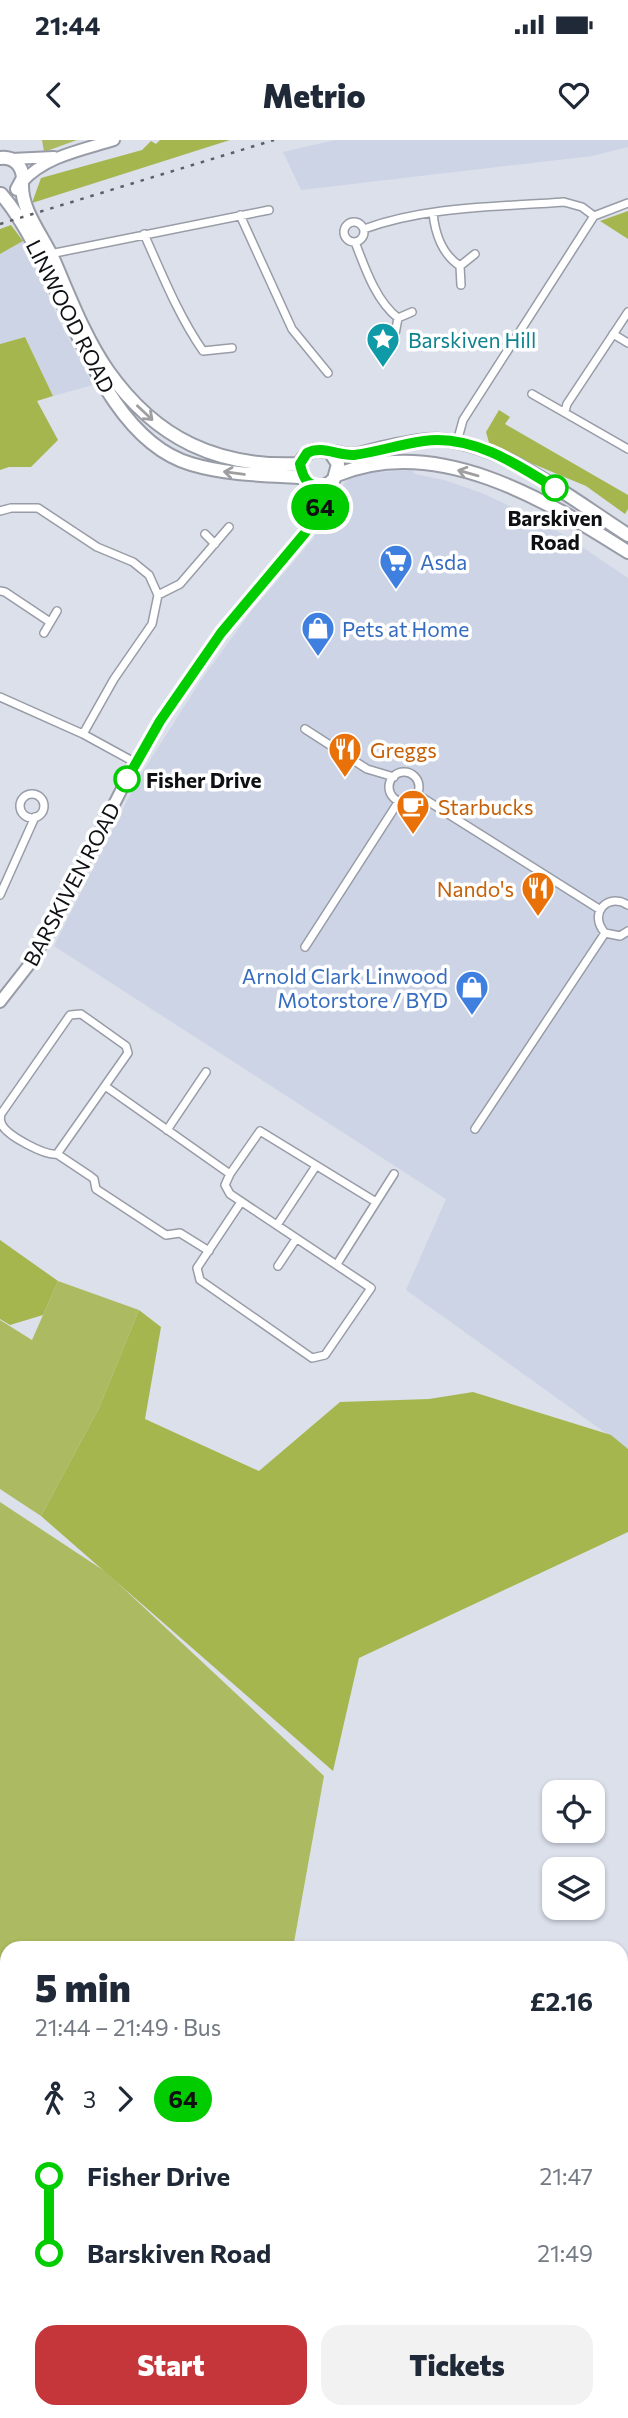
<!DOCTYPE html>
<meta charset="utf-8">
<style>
:root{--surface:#fff;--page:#f2f2f3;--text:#1f2937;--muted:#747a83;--accent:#c5363a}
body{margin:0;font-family:Commissioner,sans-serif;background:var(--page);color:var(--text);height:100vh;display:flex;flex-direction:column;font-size:26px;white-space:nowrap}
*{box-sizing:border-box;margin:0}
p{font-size:23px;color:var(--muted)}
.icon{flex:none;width:38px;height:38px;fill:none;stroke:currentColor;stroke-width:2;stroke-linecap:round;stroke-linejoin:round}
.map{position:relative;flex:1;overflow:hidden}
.side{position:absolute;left:0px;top:1801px;width:628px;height:478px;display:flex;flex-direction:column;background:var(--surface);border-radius:21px 21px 0 0;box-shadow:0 2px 5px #0004}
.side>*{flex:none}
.badge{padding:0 14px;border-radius:23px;font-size:24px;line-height:46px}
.buttons{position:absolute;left:542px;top:1640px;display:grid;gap:14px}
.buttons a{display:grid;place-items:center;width:63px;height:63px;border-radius:14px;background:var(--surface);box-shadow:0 2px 5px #0004;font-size:35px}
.map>.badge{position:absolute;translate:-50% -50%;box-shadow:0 0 0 4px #fff}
.legs{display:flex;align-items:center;gap:10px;height:77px;padding:0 35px;font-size:23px}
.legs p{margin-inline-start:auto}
.overview{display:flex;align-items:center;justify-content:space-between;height:119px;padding:0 35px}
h1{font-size:38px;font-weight:800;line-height:52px}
.cta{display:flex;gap:14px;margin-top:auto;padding:14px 35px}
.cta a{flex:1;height:80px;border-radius:21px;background:var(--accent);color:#fff;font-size:28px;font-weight:800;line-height:80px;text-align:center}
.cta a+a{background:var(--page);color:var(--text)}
ul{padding:0 35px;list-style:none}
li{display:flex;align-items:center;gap:24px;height:77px;font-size:26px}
li i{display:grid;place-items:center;width:10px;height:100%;margin:0 9px;background:currentColor}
li i::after{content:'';width:18px;height:18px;margin:-9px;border:5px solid;border-radius:50%;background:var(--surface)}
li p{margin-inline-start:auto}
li:first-child i{background:linear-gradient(#0000 50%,currentColor 0)}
li:last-child i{background:linear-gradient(currentColor 50%,#0000 0)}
.status{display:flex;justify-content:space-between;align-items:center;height:49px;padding:0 35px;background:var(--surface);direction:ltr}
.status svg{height:19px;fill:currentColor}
header{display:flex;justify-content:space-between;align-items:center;height:91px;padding:0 35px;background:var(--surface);font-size:32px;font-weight:800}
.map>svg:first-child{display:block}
.built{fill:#cdd4e6}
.green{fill:#acbb61}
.forest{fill:#a5b64f}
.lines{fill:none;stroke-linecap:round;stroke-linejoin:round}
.street-casing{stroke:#989ca7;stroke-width:10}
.secondary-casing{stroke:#989ca7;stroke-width:14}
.primary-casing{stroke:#989ca7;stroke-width:16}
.highway-casing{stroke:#989ca7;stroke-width:18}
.street{stroke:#fff;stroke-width:7}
.secondary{stroke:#fff;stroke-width:10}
.primary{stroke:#fff;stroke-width:12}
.highway{stroke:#fff;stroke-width:14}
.rail{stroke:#5c5f66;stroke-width:2.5;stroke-dasharray:3.5 7;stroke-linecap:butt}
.oneway{stroke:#9f9fa1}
.line-1-casing{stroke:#fff;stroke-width:16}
.line-1{stroke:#0c0;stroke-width:10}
.stop-1-dot{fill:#fff;stroke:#0c0;stroke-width:3.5}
.labels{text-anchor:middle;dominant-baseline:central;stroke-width:7;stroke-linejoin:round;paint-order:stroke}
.street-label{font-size:21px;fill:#0f1014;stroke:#fff}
.culture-label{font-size:21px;fill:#0d838f;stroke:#fff;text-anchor:start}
.stop-label{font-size:21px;font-weight:bold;fill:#0f1014;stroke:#fff}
.shop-label{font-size:21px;fill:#366cbe;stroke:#fff;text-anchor:start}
.food-label{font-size:21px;fill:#c56008;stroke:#fff;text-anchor:start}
</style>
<div class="status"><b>21:44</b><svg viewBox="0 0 49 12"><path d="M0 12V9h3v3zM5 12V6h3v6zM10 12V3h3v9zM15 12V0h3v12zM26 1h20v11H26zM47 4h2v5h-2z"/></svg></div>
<header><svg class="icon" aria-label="back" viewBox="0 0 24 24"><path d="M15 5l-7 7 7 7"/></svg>Metrio<svg class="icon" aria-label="heart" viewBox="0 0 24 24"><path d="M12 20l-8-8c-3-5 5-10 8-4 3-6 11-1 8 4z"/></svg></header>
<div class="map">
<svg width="628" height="2278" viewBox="0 0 628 2278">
<rect width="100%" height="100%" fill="#dbe0eb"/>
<path class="built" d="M 335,0 L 628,0 L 628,7 L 592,16 L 301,50 L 283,12 Z
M 23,101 L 62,186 L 93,245 L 53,256 L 25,197 L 0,204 L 0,114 Z
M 412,330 L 415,334 L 444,340 L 482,353 L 514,368 L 566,396 L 628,438 L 628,1309 L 406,1150 L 446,1059 L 54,806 L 138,639 L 201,540 L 252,470 L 313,399 L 345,342 L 351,337 L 365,333 Z"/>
<path class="green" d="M 42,0 L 77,0 L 44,12 Z
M 58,1141 L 139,1170 L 99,1268 L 41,1376 L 0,1349 L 0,1180 L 32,1200 Z
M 0,1362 L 106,1432 L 324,1636 L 293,1808 L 7,1808 L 7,2031 L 0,2032 Z"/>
<path class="forest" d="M 160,0 L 230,0 L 32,63 L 41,38 L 142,10 L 151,1 L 156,4 Z
M 628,71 L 628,99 L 600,81 Z
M 11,85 L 23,101 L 0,114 L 0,89 Z
M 25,197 L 53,256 L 37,261 L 58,300 L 31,327 L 9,327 L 0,330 L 0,204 Z
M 499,270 L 510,277 L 505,284 L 628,355 L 628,369 L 625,374 L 586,346 L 490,306 L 486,292 Z
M 0,1100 L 58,1141 L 43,1175 L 10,1185 L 0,1179 Z
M 139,1170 L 161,1187 L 145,1279 L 259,1331 L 340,1262 L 429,1259 L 473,1252 L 611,1295 L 628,1309 L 628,1392 L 359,1518 L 333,1631 L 41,1376 L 99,1268 Z"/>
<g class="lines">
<defs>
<path id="street" d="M 433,73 C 435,94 443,115 460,126
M 240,75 L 292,189 L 328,233
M344 92a10 10 0 1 1 20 0a10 10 0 1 1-20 0Z
M 364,89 C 427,66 498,67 564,62 L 582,67 L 594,76
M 144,94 C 162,134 178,175 203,211 L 232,208
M 355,102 C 365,128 376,161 398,178
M 50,114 L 269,70
M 461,145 L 460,126 L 475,114
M 395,194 L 398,178 L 412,172
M 613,194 L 628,203
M 532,254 L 628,309
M 565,271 L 567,264 L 628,172
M 457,302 L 463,280 L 594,76 L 628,63
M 0,371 L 11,368 L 38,368 L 97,407 L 133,422 L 149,435 L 158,455 L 152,484 L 114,539 L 83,594
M 205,394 L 215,404
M 0,451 L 5,452 L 50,482
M 158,455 L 180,444 L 229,387
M 44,493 L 57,471
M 0,557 L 83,594 L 136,623
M 305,589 L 367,629 L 394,637
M389 647a15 15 0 1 1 30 0a15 15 0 1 1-30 0Z
M20 666a12 12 0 1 1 24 0a12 12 0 1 1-24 0Z
M 418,655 L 599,769
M 0,755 L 35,677
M 628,765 C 607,752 588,774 605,793 L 620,796 L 628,791
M 305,807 L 399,661
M 81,874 L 126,906 L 128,913 L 57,1014 C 45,1016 8,996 2,985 C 0,980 0,979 1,974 L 70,875 Z
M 105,946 L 230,1034
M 475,989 L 605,793
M 167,990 L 206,932
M 57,1014 L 90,1036 L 94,1039 L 96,1049 L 166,1095 L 180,1093 L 209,1111
M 241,1062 L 197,1128 L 200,1140 L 312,1218 L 325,1215 L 371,1148 L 230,1054 L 225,1045 L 230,1034 L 260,991 L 376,1062
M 277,1085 L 316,1026
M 337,1124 L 394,1034
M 278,1126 L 296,1099"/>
<path id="secondary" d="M 11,19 L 54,17
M 22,42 C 46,16 82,10 114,0
M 0,862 L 32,821 L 48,793 L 127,639 L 160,581 L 221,493 L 305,393 L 319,372 L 323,346
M 621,1948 L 628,1944
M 0,2247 L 7,2242"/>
<path id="primary" d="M 0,18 C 13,16 22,25 23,38 L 17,49
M 22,44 C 21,71 43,96 54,121 C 70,158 85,198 108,231 C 156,299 218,328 300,324
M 1,54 C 64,126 92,295 191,324 C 228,335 265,335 302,337
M 330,312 L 338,324 L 334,339 C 317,356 303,344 300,324 C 310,300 331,314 351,315 C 361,315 372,310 382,308 C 397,305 414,301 429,300 C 495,296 574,361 628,395
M 337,335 C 436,293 546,360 628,412"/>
<path id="highway" d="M 621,1893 L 628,1889
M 621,1911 L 628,1907
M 0,2175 L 7,2172
M 0,2192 L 7,2189"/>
</defs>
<use href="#street" class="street-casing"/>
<use href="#secondary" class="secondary-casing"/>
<use href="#primary" class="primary-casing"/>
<use href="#highway" class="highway-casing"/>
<use href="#street" class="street"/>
<use href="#secondary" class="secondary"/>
<use href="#primary" class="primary"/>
<use href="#highway" class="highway"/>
<path class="rail" d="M 0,84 L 274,0"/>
</g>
<defs><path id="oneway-shaft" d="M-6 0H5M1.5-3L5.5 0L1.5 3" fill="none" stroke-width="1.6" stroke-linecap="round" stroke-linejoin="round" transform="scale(1.75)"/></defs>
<g class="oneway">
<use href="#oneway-shaft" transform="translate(145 273) rotate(43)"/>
<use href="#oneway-shaft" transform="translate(234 333) rotate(-172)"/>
<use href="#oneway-shaft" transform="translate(468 333) rotate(-164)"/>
</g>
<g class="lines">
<defs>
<path id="line-1" d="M 127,639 L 160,581 L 221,493 L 305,393 L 319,372 L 323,346 C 307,347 303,338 300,324 L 307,313 C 323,305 337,316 354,315 C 377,312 401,304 424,301 C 471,294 517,324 555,348"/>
</defs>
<use href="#line-1" class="line-1-casing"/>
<use href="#line-1" class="line-1"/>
</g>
<defs>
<symbol id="sight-pin" viewBox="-11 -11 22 30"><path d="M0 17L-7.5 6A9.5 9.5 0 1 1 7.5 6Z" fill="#0f9aa8" stroke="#fff"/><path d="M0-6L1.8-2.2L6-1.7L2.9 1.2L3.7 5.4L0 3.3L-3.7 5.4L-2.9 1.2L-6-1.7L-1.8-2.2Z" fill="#fff"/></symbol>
<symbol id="supermarket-pin" viewBox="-11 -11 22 30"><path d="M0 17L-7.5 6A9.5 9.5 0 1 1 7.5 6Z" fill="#3f7fe0" stroke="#fff"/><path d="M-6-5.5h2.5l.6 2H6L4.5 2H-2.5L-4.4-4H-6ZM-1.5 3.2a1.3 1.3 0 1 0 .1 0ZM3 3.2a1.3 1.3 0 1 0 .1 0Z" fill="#fff"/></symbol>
<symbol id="shop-pin" viewBox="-11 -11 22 30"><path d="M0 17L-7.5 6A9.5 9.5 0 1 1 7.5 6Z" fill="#3f7fe0" stroke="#fff"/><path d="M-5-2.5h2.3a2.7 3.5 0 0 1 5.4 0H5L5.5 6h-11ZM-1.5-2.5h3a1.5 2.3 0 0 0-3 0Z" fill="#fff"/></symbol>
<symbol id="restaurant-pin" viewBox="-11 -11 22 30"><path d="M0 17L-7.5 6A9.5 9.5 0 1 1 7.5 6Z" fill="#e8710a" stroke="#fff"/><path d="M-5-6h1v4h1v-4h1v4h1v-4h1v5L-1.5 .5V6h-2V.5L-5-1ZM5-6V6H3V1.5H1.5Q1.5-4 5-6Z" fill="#fff"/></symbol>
<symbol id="cafe-pin" viewBox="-11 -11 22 30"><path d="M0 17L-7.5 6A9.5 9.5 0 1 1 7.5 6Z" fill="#e8710a" stroke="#fff"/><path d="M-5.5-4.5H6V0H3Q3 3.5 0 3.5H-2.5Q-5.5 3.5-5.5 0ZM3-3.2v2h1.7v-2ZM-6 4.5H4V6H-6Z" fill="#fff"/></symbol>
</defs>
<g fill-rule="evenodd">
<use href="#sight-pin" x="364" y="180" width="38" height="52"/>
<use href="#supermarket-pin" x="377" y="402" width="38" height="52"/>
<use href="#shop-pin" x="299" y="469" width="38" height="52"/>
<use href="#restaurant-pin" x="326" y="590" width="38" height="52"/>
<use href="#cafe-pin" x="394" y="647" width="38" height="52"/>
<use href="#restaurant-pin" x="519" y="729" width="38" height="52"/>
<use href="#shop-pin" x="453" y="828" width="38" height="52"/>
</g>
<g class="stop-1-dot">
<circle cx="555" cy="348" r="12"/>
<circle cx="127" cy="639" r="12"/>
</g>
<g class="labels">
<g class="street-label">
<text transform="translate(71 176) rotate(63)">LINWOOD ROAD</text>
<text transform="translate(71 744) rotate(-62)">BARSKIVEN ROAD</text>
</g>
<g class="culture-label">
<text x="408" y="199">Barskiven Hill</text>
</g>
<g class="stop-label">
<text x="555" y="377">Barskiven<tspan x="555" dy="24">Road</tspan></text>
<text x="146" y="639" text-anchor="start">Fisher Drive</text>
</g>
<g class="shop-label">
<text x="420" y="421">Asda</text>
<text x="342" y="488">Pets at Home</text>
<text x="448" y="835" text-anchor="end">Arnold Clark Linwood<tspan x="448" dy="24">Motorstore / BYD</tspan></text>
</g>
<g class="food-label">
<text x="370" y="609">Greggs</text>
<text x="438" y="666">Starbucks</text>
<text x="514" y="748" text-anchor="end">Nando's</text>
</g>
</g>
</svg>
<div class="buttons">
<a><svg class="icon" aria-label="locate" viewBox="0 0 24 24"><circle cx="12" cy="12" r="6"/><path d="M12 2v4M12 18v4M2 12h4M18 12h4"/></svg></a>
<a><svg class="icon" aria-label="layers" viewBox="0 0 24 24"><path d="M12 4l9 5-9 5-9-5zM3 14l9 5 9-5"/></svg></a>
</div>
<b class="badge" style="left:320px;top:367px;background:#0c0;color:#111">64</b>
<section class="side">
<div class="overview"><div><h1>5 min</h1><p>21:44 – 21:49 · Bus</p></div><b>£2.16</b></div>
<div class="legs"><svg class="icon" aria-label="walk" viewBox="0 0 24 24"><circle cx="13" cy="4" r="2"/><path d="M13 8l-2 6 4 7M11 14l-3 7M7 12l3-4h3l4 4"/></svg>3<svg class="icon" aria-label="forward" viewBox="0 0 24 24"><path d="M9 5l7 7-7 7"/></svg><b class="badge" style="background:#0c0;color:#111">64</b></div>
<ul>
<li><i style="color:#0c0"></i><b>Fisher Drive</b><p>21:47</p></li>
<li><i style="color:#0c0"></i><b>Barskiven Road</b><p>21:49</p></li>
</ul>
<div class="cta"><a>Start</a><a>Tickets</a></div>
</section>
</div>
